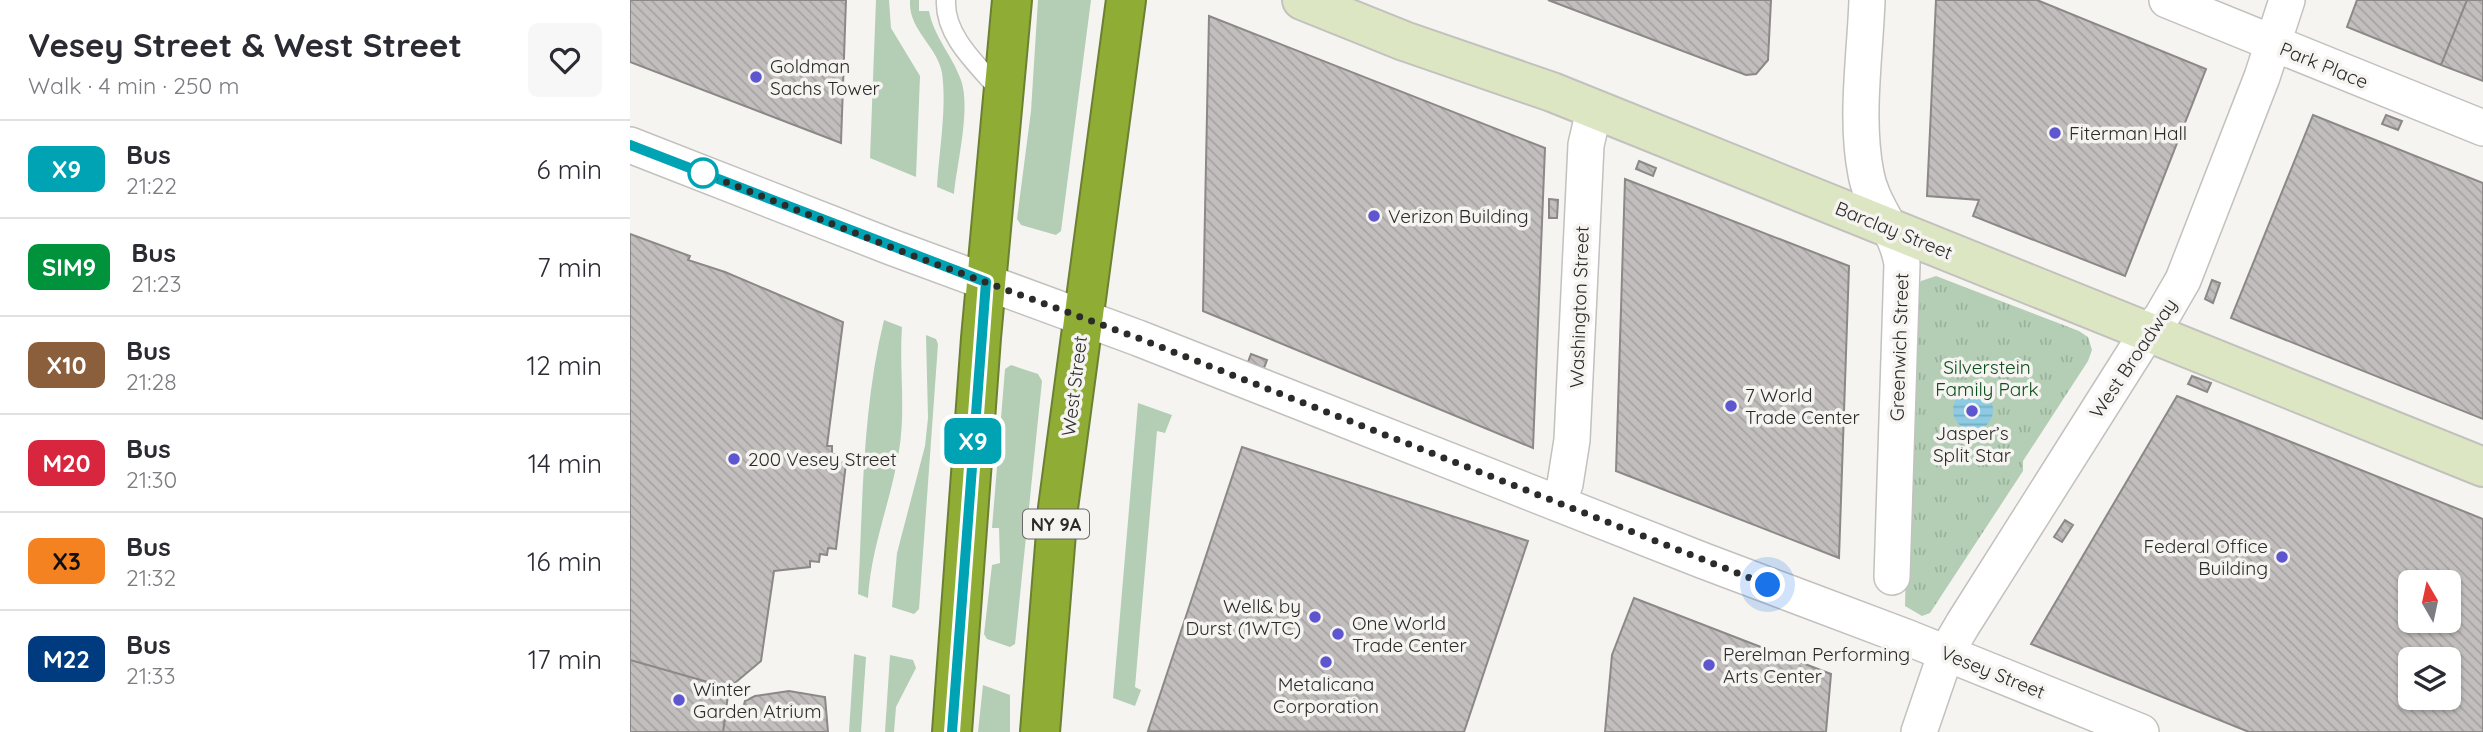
<!DOCTYPE html>
<meta charset="utf-8">
<style>
:root{--surface:#fff;--page:#f7f7f7;--text:#2b2b33;--muted:#7c7c81;--line:#e1e1e2}
body{margin:0;font-family:Quicksand,sans-serif;background:var(--page);color:var(--text);height:100vh;display:flex;flex-direction:column;font-size:26px;white-space:nowrap}
*{box-sizing:border-box;margin:0}
p{font-size:23px;color:var(--muted)}
.icon{flex:none;width:38px;height:38px;fill:none;stroke:currentColor;stroke-width:2;stroke-linecap:round;stroke-linejoin:round}
.map{position:relative;flex:1;overflow:hidden}
.panel{display:flex;flex-direction:column;background:var(--surface);width:630px}
.panel>*{flex:none}
.badge{padding:0 14px;border-radius:10px;font-size:24px;line-height:46px}
.needle{width:46px;rotate:351deg}
.controls{position:absolute;left:1768px;top:570px;display:grid;gap:14px}
.controls a{display:grid;place-items:center;width:63px;height:63px;border-radius:10px;background:var(--surface);box-shadow:0 2px 5px #0004;font-size:35px}
.you{position:absolute;width:35px;height:35px;margin:-18px;border:5px solid #fff;border-radius:50%;background:#1a73e8;box-shadow:0 0 0 10px #1a73e833}
.map>.badge{position:absolute;translate:-50% -50%;box-shadow:0 0 0 4px #fff}
.round{display:grid;place-items:center;flex:none;width:74px;height:74px;border-radius:10px;background:var(--page)}
.headline{display:flex;align-items:center;justify-content:space-between;height:119px;padding:0 28px}
h1{font-size:33px;font-weight:700;line-height:52px}
ul{padding:0;list-style:none}
li{display:flex;align-items:center;gap:21px;height:98px;padding:0 28px;border-top:2px solid var(--line)}
li div{flex:1}
li b{display:block;font-size:26px}
li em{font-style:normal}
li .badge{min-width:77px;font-weight:700;text-align:center}
main{display:flex;flex:1;min-height:0}
.map>svg:first-child{display:block}
.green{fill:#b3ceb5}
.park{fill:url(#park-tufts)}
.water{fill:url(#water-rules)}
.building{fill:url(#building-back-hatch);stroke:#8c8888;stroke-width:2;fill-rule:evenodd}
.lines{fill:none;stroke-linecap:round;stroke-linejoin:round}
.lane-casing{stroke:#c2c1be;stroke-width:21}
.street-casing{stroke:#c2c1be;stroke-width:38}
.secondary-casing{stroke:#c2c1be;stroke-width:42}
.highway-casing{stroke:#6c8031;stroke-width:42}
.lane{stroke:#fff;stroke-width:18}
.street{stroke:#fff;stroke-width:35}
.secondary{stroke:#dde6c2;stroke-width:38}
.highway{stroke:#8fad35;stroke-width:38}
.line-casing{stroke:#fff;stroke-width:16}
.line{stroke:#00a3b4;stroke-width:10}
.walk{stroke:#2b2b2a;stroke-width:7;stroke-dasharray:0 12.6}
.poi-dot{fill:#5d56cf;stroke:#f6f4f1;stroke-width:2.5}
.stop-dot{fill:#fff;stroke:#00a3b4;stroke-width:3.5}
.labels{text-anchor:middle;dominant-baseline:central;stroke-width:7;stroke-linejoin:round;paint-order:stroke}
.shield{fill:#f6f4f1;stroke:#686766;stroke-width:2}
.shield-label{font-size:18px;font-weight:bold;fill:#2b2b2a}
.street-label{font-size:19px;fill:#2b2b2a;stroke:#f6f4f1}
.poi-label{font-size:19px;fill:#2b2b2a;stroke:#f6f4f1;text-anchor:start}
.park-label{font-size:19px;fill:#0b4e1d;stroke:#f6f4f1}
</style>
<main>
<section class="panel">
<div class="headline"><div><h1>Vesey Street &amp; West Street</h1><p>Walk · 4 min · 250 m</p></div><a class="round"><svg class="icon" aria-label="heart" viewBox="0 0 24 24"><path d="M12 20l-8-8c-3-5 5-10 8-4 3-6 11-1 8 4z"/></svg></a></div>
<ul>
<li><span class="badge" style="background:#00a3b4;color:#fff">X9</span><div><b>Bus</b><p>21:22</p></div><em>6 min</em></li>
<li><span class="badge" style="background:#00933c;color:#fff">SIM9</span><div><b>Bus</b><p>21:23</p></div><em>7 min</em></li>
<li><span class="badge" style="background:#8b5e3c;color:#fff">X10</span><div><b>Bus</b><p>21:28</p></div><em>12 min</em></li>
<li><span class="badge" style="background:#d7263d;color:#fff">M20</span><div><b>Bus</b><p>21:30</p></div><em>14 min</em></li>
<li><span class="badge" style="background:#f58220;color:#111">X3</span><div><b>Bus</b><p>21:32</p></div><em>16 min</em></li>
<li><span class="badge" style="background:#003b80;color:#fff">M22</span><div><b>Bus</b><p>21:33</p></div><em>17 min</em></li>
</ul>
</section>
<div class="map">
<svg width="1853" height="732" viewBox="0 0 1853 732">
<defs>
<pattern id="park-tufts" width="24" height="20" patternUnits="userSpaceOnUse" patternTransform="scale(1.75)"><rect width="24" height="20" fill="#b3ceb5"/><path d="M3 7l-1-3M5 7V3M7 7l1-3M15 17l-1-3M17 17v-4M19 17l1-3" fill="none" stroke="#9ab19c"/></pattern>
<pattern id="water-rules" width="6" height="5" patternUnits="userSpaceOnUse" patternTransform="scale(1.75)"><rect width="6" height="5" fill="#8dcbe3"/><path d="M0 2.5h6" fill="none" stroke="#7aaec3"/></pattern>
<pattern id="building-back-hatch" width="6" height="6" patternUnits="userSpaceOnUse" patternTransform="scale(1.75)"><rect width="6" height="6" fill="#c2bebd"/><path d="M-1 5l2 2M0 0l6 6M5-1l2 2" fill="none" stroke="#a7a3a3"/></pattern>
</defs>
<rect width="100%" height="100%" fill="#f6f4f1"/>
<path class="green" d="M 246,0 L 259,0 L 261,28 L 290,76 L 286,177 L 240,158 Z
M 280,0 L 289,0 L 289,11 L 299,11 C 304,37 322,55 331,80 C 341,108 327,163 324,194 L 307,187 C 309,150 317,109 312,73 C 307,45 278,30 280,0 Z
M 408,0 L 461,0 L 431,231 L 426,235 L 391,225 L 387,219 L 401,111 Z
M 254,320 L 272,327 C 269,368 276,409 269,451 C 261,501 241,547 238,598 L 228,594 C 233,503 232,409 254,320 Z
M 296,335 L 306,339 L 308,344 L 289,609 L 284,614 L 262,607 L 267,553 L 295,446 L 298,418 Z
M 381,365 L 408,374 L 412,381 L 385,644 L 380,647 L 357,639 L 354,634 L 362,565 L 370,563 L 369,528 L 362,528 L 375,369 Z
M 508,403 L 542,415 L 535,433 L 527,431 L 505,687 L 511,690 L 505,706 L 483,698 Z
M 224,654 L 236,657 L 231,732 L 219,732 Z
M 260,655 L 283,660 L 286,668 L 266,707 L 264,732 L 255,732 Z
M 353,685 L 380,695 L 380,732 L 348,732 Z"/>
<path class="park" d="M 1306,276 L 1449,331 L 1458,337 L 1462,350 L 1458,361 L 1393,461 L 1393,471 L 1300,613 L 1292,616 L 1275,606 L 1283,295 L 1291,281 Z"/>
<path class="water" d="M1323 410a20 20 0 1 1 40 0a20 20 0 1 1-40 0Z"/>
<path class="building" d="M 0,0 L 216,0 L 211,143 L 0,62 Z
M 918,0 L 1141,0 L 1138,60 L 1126,74 L 1116,75 Z
M 1306,0 L 1407,0 L 1576,69 L 1495,276 L 1343,216 L 1349,200 L 1297,196 Z
M 1727,0 L 1837,0 L 1811,65 L 1717,27 Z
M 1837,0 L 1853,0 L 1853,81 L 1811,65 Z
M 579,16 L 915,148 L 903,448 L 573,311 Z
M 1683,115 L 1853,183 L 1853,419 L 1601,318 Z
M 1756,115 L 1772,121 L 1768,130 L 1752,124 Z
M 1009,161 L 1026,168 L 1023,176 L 1006,169 Z
M 995,179 L 1219,266 L 1209,558 L 986,471 Z
M 919,199 L 928,200 L 927,218 L 919,218 Z
M 0,234 L 60,256 L 58,260 L 95,272 L 213,322 L 197,446 L 202,446 L 202,454 L 209,455 L 208,462 L 216,463 L 206,549 L 198,548 L 197,555 L 190,554 L 189,562 L 180,561 L 180,567 L 144,571 L 131,661 L 99,688 L 0,660 Z
M 1582,280 L 1590,283 L 1583,303 L 1575,299 Z
M 621,354 L 637,360 L 634,368 L 618,362 Z
M 1562,376 L 1581,383 L 1577,392 L 1558,384 Z
M 1547,396 L 1853,519 L 1853,732 L 1619,732 L 1401,644 ZM 1780,583 L 1818,583 L 1818,621 L 1780,621 ZM 1780,660 L 1818,660 L 1818,698 L 1780,698 Z
M 612,447 L 898,541 L 834,732 L 518,731 Z
M 1435,520 L 1443,525 L 1432,542 L 1424,537 Z
M 1004,598 L 1201,674 L 1196,732 L 975,732 L 982,655 Z
M 0,660 L 99,688 L 93,732 L 0,732 Z
M 159,691 L 195,697 L 198,732 L 93,732 L 97,705 L 113,708 L 115,701 L 125,696 Z"/>
<g class="lines">
<defs>
<path id="lane" d="M 316,0 C 314,36 348,65 370,91"/>
<path id="street" d="M 1237,0 C 1235,57 1225,118 1236,174 C 1242,207 1267,230 1272,264 L 1262,577
M 1537,0 L 1853,128
M 0,145 L 261,247 L 508,338 L 1074,561 L 1281,639 L 1511,732
M 928,503 L 935,484 L 942,440 L 956,145 L 964,110
M 1289,732 L 1316,653 L 1333,624 L 1517,333 L 1531,318 L 1553,280 L 1632,77 L 1657,0"/>
<path id="secondary" d="M 672,0 L 774,41 L 922,92 L 1853,467"/>
<path id="highway" d="M 322,732 L 351,338 L 382,0
M 410,732 L 428,508 L 496,0"/>
</defs>
<use href="#lane" class="lane-casing"/>
<use href="#street" class="street-casing"/>
<use href="#secondary" class="secondary-casing"/>
<use href="#highway" class="highway-casing"/>
<use href="#lane" class="lane"/>
<use href="#street" class="street"/>
<use href="#secondary" class="secondary"/>
<use href="#highway" class="highway"/>
</g>
<g class="lines">
<defs>
<path id="line" d="M 0,145 L 356,282 L 322,732"/>
</defs>
<use href="#line" class="line-casing"/>
<use href="#line" class="line"/>
<path class="walk" d="M 73,173 L 276,253 L 508,338 L 1138,585"/>
</g>
<g class="poi-dot">
<circle cx="126" cy="77" r="7"/>
<circle cx="1425" cy="133" r="7"/>
<circle cx="744" cy="216" r="7"/>
<circle cx="1101" cy="406" r="7"/>
<circle cx="1342" cy="411" r="7"/>
<circle cx="104" cy="459" r="7"/>
<circle cx="1652" cy="557" r="7"/>
<circle cx="685" cy="617" r="7"/>
<circle cx="708" cy="634" r="7"/>
<circle cx="696" cy="662" r="7"/>
<circle cx="1079" cy="665" r="7"/>
<circle cx="49" cy="700" r="7"/>
</g>
<circle class="stop-dot" cx="73" cy="173" r="14"/>
<g class="labels">
<rect class="shield" x="393" y="509.5" width="66" height="29" rx="5"/>
<g class="shield-label">
<text x="426" y="524">NY 9A</text>
</g>
<g class="street-label">
<text transform="translate(1694 65) rotate(22)">Park Place</text>
<text transform="translate(1264 230) rotate(22)">Barclay Street</text>
<text transform="translate(949 307) rotate(-88)">Washington Street</text>
<text transform="translate(1269 347) rotate(-88)">Greenwich Street</text>
<text transform="translate(1503 358) rotate(-56)">West Broadway</text>
<text transform="translate(444 386) rotate(-83)">West Street</text>
<text transform="translate(1363 672) rotate(22)">Vesey Street</text>
</g>
<g class="poi-label">
<text x="140" y="66">Goldman<tspan x="140" dy="22">Sachs Tower</tspan></text>
<text x="1439" y="133">Fiterman Hall</text>
<text x="758" y="216">Verizon Building</text>
<text x="1115" y="395">7 World<tspan x="1115" dy="22">Trade Center</tspan></text>
<text x="1342" y="433" text-anchor="middle">Jasper’s<tspan x="1342" dy="22">Split Star</tspan></text>
<text x="118" y="459">200 Vesey Street</text>
<text x="1638" y="546" text-anchor="end">Federal Office<tspan x="1638" dy="22">Building</tspan></text>
<text x="671" y="606" text-anchor="end">Well&amp; by<tspan x="671" dy="22">Durst (1WTC)</tspan></text>
<text x="722" y="623">One World<tspan x="722" dy="22">Trade Center</tspan></text>
<text x="1093" y="654">Perelman Performing<tspan x="1093" dy="22">Arts Center</tspan></text>
<text x="696" y="684" text-anchor="middle">Metalicana<tspan x="696" dy="22">Corporation</tspan></text>
<text x="63" y="689">Winter<tspan x="63" dy="22">Garden Atrium</tspan></text>
</g>
<g class="park-label">
<text x="1357" y="367">Silverstein<tspan x="1357" dy="22">Family Park</tspan></text>
</g>
</g>
</svg>
<div class="controls">
<a><svg class="needle" viewBox="-14 -14 28 28"><path d="M0-13l5 13h-10z" fill="#e53935"/><path d="M0 13l5-13h-10z" fill="#7c7c81"/></svg></a>
<a><svg class="icon" aria-label="layers" viewBox="0 0 24 24"><path d="M12 4l9 5-9 5-9-5zM3 14l9 5 9-5"/></svg></a>
</div>
<div class="you" style="left:1138px;top:585px"></div>
<b class="badge" style="left:343px;top:441px;background:#00a3b4;color:#fff">X9</b>
</div>
</main>
